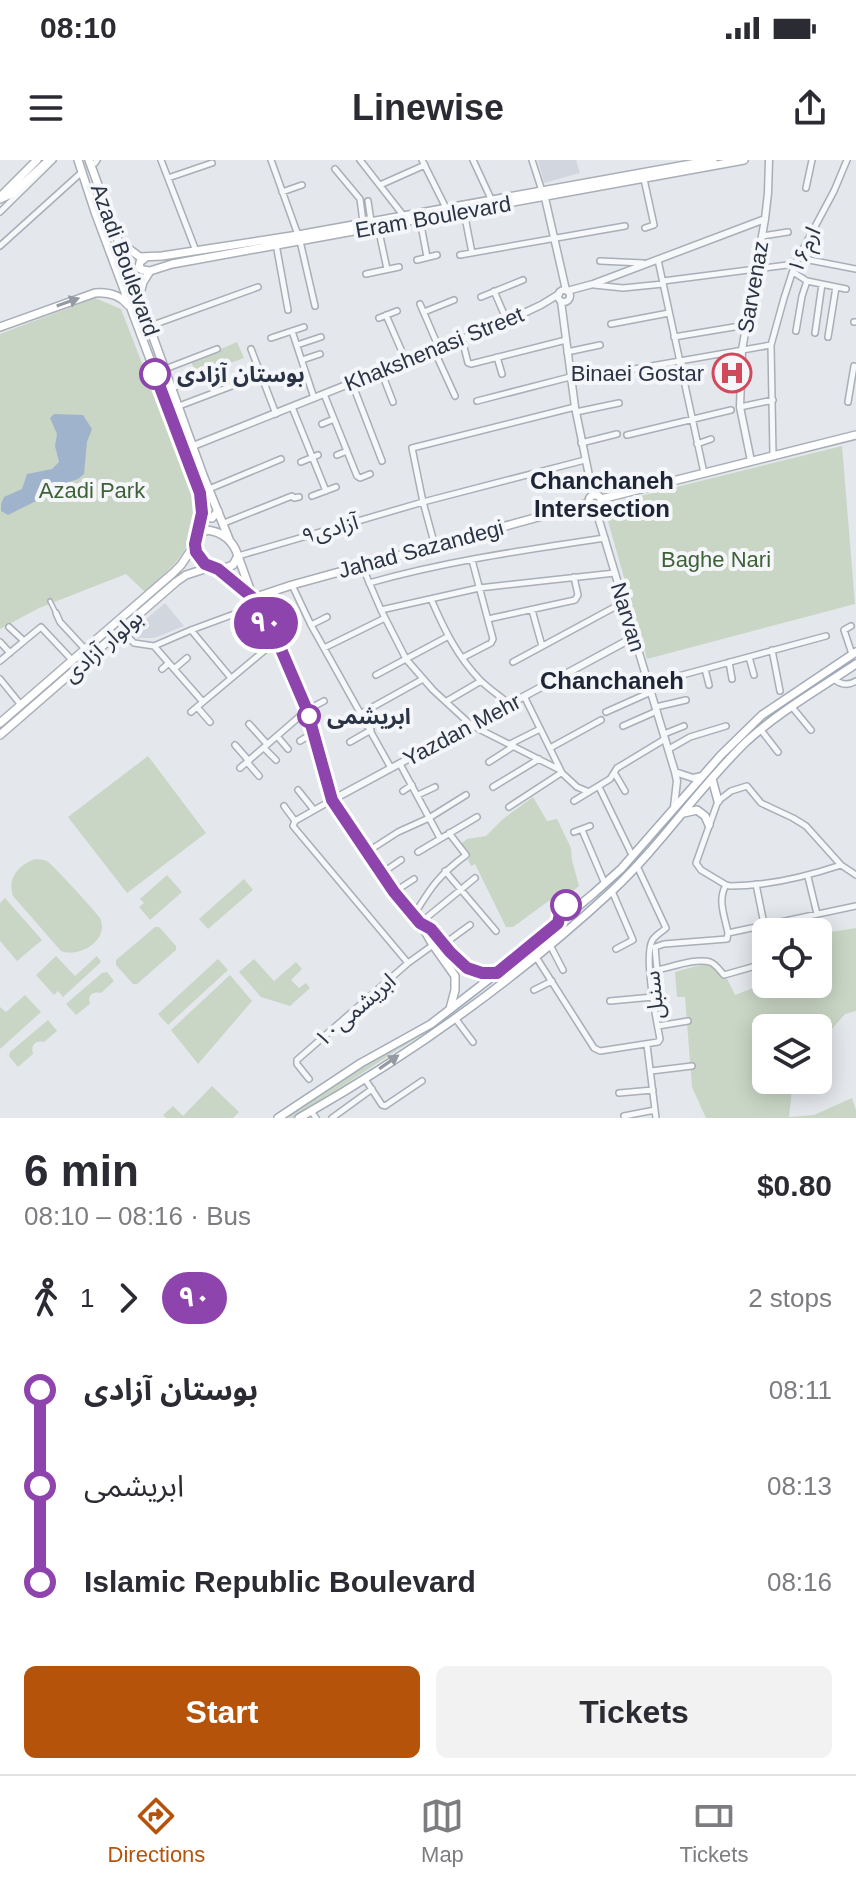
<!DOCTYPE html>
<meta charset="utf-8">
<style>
:root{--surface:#fff;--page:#f2f2f3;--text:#2b2b33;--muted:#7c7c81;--line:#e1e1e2;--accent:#b45309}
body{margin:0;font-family:Arial,"Noto Sans Arabic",sans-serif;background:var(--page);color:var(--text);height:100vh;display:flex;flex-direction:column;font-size:30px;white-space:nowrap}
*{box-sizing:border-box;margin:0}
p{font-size:26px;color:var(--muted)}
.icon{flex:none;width:44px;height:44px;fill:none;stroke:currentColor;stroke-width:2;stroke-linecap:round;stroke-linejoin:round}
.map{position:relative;height:958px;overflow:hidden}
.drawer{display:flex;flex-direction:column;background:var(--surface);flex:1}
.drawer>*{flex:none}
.badge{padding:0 16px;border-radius:26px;font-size:28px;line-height:52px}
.controls{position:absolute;left:752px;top:758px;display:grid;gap:16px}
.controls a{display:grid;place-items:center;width:80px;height:80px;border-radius:12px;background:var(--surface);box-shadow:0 4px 20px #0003;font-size:40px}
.map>.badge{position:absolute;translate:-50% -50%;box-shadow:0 0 0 4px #fff}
.legs{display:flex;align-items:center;gap:12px;height:88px;padding:0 24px;font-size:26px}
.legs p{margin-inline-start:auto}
.overview{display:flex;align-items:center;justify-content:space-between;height:136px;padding:0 24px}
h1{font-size:44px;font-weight:700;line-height:60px}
.primary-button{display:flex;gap:16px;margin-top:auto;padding:16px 24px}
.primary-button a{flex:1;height:92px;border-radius:12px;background:var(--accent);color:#fff;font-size:32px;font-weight:700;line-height:92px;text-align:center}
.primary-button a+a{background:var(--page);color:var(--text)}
ul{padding:0 24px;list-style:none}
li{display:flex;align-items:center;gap:28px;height:96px;font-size:30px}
li i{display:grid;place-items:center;width:12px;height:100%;margin:0 10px;background:currentColor}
li i::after{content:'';width:20px;height:20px;margin:-10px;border:6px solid;border-radius:50%;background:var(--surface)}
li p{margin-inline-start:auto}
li:first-child i{background:linear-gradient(#0000 50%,currentColor 0)}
li:last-child i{background:linear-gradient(currentColor 50%,#0000 0)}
.status{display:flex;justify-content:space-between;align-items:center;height:56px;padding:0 40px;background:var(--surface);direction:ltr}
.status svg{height:22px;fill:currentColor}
header{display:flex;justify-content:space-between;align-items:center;height:104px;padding:0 24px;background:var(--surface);font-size:36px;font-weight:700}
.tabs{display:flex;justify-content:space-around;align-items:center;height:112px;border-top:2px solid var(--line);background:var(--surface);font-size:22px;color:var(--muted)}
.tabs a{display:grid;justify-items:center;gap:4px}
.tabs .active{color:var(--accent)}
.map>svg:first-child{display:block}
.built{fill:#d2d6de}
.green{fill:#c9d6c5}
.water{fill:#9fb4cc}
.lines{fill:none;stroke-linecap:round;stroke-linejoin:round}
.pedestrian-casing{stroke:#a9aeb7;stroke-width:6}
.minor-casing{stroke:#a9aeb7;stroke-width:8}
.tertiary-casing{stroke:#a9aeb7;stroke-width:9}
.secondary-casing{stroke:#a9aeb7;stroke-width:10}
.primary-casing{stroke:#a3abb8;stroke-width:10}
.pedestrian{stroke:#f7f8fa;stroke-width:3}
.minor{stroke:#f7f8fa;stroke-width:5}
.tertiary{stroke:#f7f8fa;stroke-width:6}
.secondary{stroke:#fff;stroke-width:7}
.primary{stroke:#fff;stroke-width:7}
.oneway{fill:#959aa2}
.line-1-casing{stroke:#fff;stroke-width:18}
.line-1{stroke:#8e44ad;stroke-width:12}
.stop-1-dot{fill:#fff;stroke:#8e44ad;stroke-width:4}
.labels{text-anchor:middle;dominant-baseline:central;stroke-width:8;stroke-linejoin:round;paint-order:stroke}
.street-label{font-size:22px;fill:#2b3445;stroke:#f4f6f9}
.poi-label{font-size:22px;fill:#2b3445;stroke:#f4f6f9;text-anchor:end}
.stop-label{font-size:22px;font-weight:bold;fill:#2b3445;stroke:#f4f6f9;text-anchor:start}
.park-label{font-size:22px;fill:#3f6138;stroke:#f4f6f9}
.neighbourhood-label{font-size:24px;font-weight:bold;fill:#1d2536;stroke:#f4f6f9}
</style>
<div class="status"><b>08:10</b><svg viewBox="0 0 49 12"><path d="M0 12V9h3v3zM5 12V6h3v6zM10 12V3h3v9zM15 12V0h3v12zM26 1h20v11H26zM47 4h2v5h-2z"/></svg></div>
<header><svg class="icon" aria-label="menu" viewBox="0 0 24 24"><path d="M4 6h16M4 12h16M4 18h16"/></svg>Linewise<svg class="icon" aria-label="share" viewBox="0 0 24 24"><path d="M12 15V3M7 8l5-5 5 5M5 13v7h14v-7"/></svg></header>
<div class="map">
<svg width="856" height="958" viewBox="0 0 856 958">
<rect width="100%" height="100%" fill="#e4e7ec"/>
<path class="built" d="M 538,0 L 576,0 L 580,13 L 544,23 Z
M 165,443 L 184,466 L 154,478 L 134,478 L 131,475 L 131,472 Z"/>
<path class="green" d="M 95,138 L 121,149 L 193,335 C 198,386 181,399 145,432 L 126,414 L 39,448 L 0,469 L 0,174 Z
M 237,182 L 244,198 L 197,215 L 191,202 Z
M 842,286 L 855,444 L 647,499 L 606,354 L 612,343 Z
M 781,547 L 733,589 L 618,718 L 549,778 L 438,866 L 397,890 L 316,944 L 293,958 L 283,958 L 380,895 L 400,884 L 585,745 L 732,589 Z
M 148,596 L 206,673 L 127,733 L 68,657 Z
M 533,637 L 547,661 L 557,659 L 571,688 L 572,700 L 579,726 L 555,746 L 550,740 L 513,767 L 506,767 L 475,704 L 471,706 L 468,700 L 470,697 L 461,684 L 467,679 L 486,676 L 503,659 Z
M 36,699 C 41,700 44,699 48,702 C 53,705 97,753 100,758 C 110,780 80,798 61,791 L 13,736 C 7,718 19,704 36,699 Z
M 167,715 L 182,732 L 150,760 L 139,747 L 144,743 L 140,739 Z
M 244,719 L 253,730 L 208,769 L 199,759 Z
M 5,738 L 42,780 L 17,801 L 0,781 L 0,743 Z
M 155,767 L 159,767 L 176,786 L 176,790 L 137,824 L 133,824 L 116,805 L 116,800 Z
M 856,768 L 856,851 L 845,854 L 818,885 L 818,868 L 766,868 L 766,920 L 793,920 L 789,957 L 814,955 L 852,938 L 856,950 L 856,958 L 706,958 L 692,927 L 685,837 L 677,837 L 675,812 C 712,802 718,797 735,835 L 763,824 L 758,808 L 766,806 L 766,824 L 818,824 L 818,774 Z
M 56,796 L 75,816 L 97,796 L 101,802 L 63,837 L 58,831 L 54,835 L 36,815 Z
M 218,799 L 228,810 L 168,865 L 158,854 Z
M 254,799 L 274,821 L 296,802 L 302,809 L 291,820 L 299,828 L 306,823 L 310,828 L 290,846 L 261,837 L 239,812 Z
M 107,812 L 114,821 L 101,833 C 93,831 87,835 90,844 L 76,855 L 66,844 L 102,813 Z
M 230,815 L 252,841 L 198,904 L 171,870 Z
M 25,835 L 41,852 L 0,889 L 0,847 L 6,852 Z
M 48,860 L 57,871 L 44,882 C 36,880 30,885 33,894 L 18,907 L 9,896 L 10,892 Z
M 212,926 L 239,952 L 233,958 L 166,958 L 163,955 L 173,946 L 183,956 Z"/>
<path class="water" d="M 54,254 L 83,255 L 92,269 L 87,282 L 84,314 L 78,319 L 36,333 L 36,341 L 8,355 L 1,351 L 1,344 L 4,337 L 22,329 L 27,314 L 52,309 L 59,302 L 55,286 L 57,274 L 50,258 Z"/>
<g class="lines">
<defs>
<path id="pedestrian" d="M 50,441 L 56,453"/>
<path id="minor" d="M 161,0 L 196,91
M 271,0 L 298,75
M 360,0 L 403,55
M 422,0 L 446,48
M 473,0 L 492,41
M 532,0 L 542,31
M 95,3 L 97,0
M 335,9 L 360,39 L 363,62
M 168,18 L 212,3
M 644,19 L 654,65 L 645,68
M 380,25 L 425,5
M 806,28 L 812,0
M 282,32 L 302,25
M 368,41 L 371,61
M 0,52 L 53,0
M 464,52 L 472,93
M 420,60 L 427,97
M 378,67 L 387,109
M 762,76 L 788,72
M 300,81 L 315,146
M 276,84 L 288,150
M 0,86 L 82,12
M 460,95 L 625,66
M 799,98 L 856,109
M 417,100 L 437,95
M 658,100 L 704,313
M 600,101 L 643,103
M 793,112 L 807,121 L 846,129
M 366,114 L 399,107
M 663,121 L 795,104
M 594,125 L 623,128 L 663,124
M 494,131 L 507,161
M 481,137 L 523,120
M 420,144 L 439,188
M 424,152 L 454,140
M 386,155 L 406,201
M 379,158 L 397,151
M 854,162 L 856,162
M 611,164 L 669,153
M 150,166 L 258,127
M 292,171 L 314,238
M 796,171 L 802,136 L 807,121
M 815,173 L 822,124
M 674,177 L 746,165
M 828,177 L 836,127
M 271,178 L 304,167
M 462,179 L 468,203 L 471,204 L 566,180
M 297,185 L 321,177
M 251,189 L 276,254
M 434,190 L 455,236
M 567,192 L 600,185
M 497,197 L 502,214
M 302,200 L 320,194
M 165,209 L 217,189
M 381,211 L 393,242
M 617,212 L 771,185
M 352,223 L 382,301
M 172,228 L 224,207
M 324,234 L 357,316 L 360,318 L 370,314
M 477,241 L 570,217
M 848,242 L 854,206 L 856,207
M 179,246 L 237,224
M 292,247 L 326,331
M 740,247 L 773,240
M 576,252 L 619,243
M 322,264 L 334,259
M 627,275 L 731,250
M 581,283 L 617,274
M 697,284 L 711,279
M 337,295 L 347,291
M 773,295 L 771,185 L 784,138 L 795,104 L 834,31 L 847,0
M 301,302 L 318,295
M 209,329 L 281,299
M 312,336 L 336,327
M 224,363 L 292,336 L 294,338 L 299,337
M 435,386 L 423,342 L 412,288 L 575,247
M 238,396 L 423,342 L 585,300
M 362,406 L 381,450 L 406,499 L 433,530 L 471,565 L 560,610
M 369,423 C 446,401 525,390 605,378
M 292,425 L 311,465 L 391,608
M 431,439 C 444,469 457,496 480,520 C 489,529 500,536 509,544
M 381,450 L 479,428 L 615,413
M 532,450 L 542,486
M 56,453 L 60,462 L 85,489
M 488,459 L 575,440 L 578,435 L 574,417
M 311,465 L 327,457
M 851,466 L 844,470 L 852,494
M 9,467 L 24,481
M 121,470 L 134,483 L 154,486
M 191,470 L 231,518
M 0,482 L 10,493
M 154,486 L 191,470 L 256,446
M 154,486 L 203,542
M 324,488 L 385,458
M 772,490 L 780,531
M 749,497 L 754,515
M 462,498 L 491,483 L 493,479 L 472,400
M 0,501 L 41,467 L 72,500
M 513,502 L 624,442
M 729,502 L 732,519
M 162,509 L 169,503
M 174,509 L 187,498
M 705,509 L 709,525
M 376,515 L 447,477
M 0,519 L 21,545
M 834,519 C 841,525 848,526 856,521
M 649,524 L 826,476
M 524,536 L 562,613 L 577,627 L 589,632
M 447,541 L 481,521
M 197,547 L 210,562
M 656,547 L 686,540
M 792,547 L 811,570
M 191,552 L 277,480
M 606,552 L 651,532
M 249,564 L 267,584
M 623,566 L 657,551
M 335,568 L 423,519
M 761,570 L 778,592
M 664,574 L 684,566
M 277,576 L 288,589
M 300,581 L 313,573
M 350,582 L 371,570
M 510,584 L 540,569
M 235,585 L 249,601
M 264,588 L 276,600
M 550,588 L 601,560
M 669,589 L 690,577 L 726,566
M 247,602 L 259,616
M 489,602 L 514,586
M 400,604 L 440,678
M 240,608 L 307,550 L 324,541
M 615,614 L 625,631
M 493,627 L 539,599
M 599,627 L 632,695
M 298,630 L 314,650
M 403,631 L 412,625
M 418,635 L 435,627
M 332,640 L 295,661 L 293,666 L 408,803
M 574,641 L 610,619 L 617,608 L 665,579
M 284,646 L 295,661
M 509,647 L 561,613
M 582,670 L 605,724
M 574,672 L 590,666
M 367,692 L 398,672 L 429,658 L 466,635
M 418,692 L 477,657
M 841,705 C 805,717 768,726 730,726 L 726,725 L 701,710 L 696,703 L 718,641 L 731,631 L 747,626 L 761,643 L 793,658 L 806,666 L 841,705 L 856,715
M 445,711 L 496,771
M 382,713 L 401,700
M 808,717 L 817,754
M 756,724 L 766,774
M 726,725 C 717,740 725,757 728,773
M 612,731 L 633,780 L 616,789
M 394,732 L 414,719
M 414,755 C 431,727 439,715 466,695 L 449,673
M 420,763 L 475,718
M 728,773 L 856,746
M 444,784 L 470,765
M 550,785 L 563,810
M 655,787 L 657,810 C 673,807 694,798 710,802 C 716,804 720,811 724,815 L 766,803
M 655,787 L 664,784 L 727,779 L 728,773
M 536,797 L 594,888 L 600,891 L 658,882 L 660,879 C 656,859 644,797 652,781 C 655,775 662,772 666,768 L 637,706
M 534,830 L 552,821
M 610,841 L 653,837
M 455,858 L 473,882
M 658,866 L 688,861
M 647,885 L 656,958
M 651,911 L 692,906
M 309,919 L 297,904 L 297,900 L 408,803 L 433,785
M 365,919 L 382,945 L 385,946 L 422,921
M 619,933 L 653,930
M 311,951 L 316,958
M 624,956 L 655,950
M 332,958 L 372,929"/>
<path id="tertiary" d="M 545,38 L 566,130
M558 136a6 6 0 1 1 12 0a6 6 0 1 1-12 0Z
M 567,131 L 593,124 L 765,59
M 561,141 L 575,247 L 593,335
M 193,286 L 507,161 L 541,145 L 559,134
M 751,301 L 740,247 L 742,190 L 765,59 L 768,33 L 769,0
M 595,347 L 675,612 L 677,621 L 674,647
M 675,612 L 693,618 L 702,616
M 332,640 L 634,477"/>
<path id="secondary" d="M 78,0 L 95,52 L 200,333 L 202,353 L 197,377
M 89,0 L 203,315 L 229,379
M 0,37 L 37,0
M 0,39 L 13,33 L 49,0
M 118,81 L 140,97 L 162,96 L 298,75 L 713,0
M 145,98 L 140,102 L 139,108 L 143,110 L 150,111
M 139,137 L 143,122 L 150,111 L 172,104 L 744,0
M 0,167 L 95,133 C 108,132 120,135 128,145
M589 341a6 6 0 1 1 12 0a6 6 0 1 1-12 0Z
M 601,339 L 856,275
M 202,353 L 206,357 L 212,358 L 218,351
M 207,370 C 223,372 233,380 238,396 L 233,405 C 207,418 179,384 207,370 Z
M 238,396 L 256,446 L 277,480 L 307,550 L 332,640 L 394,732 L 420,763 L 433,785 L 455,816 L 455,830 L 450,849
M 218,409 L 251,437
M 253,438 L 292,425 L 589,343
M 0,563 L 173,413 L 181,405 L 195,384
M 0,575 L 176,422 L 186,415 L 211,407
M 422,764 C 443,775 452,807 477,812 C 483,813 490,813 497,813"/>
<path id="primary" d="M 712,619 L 718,641
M 684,653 L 697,650 L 705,656 L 709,665
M 278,958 L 361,903 L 431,864 L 497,813 L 593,734 L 621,709 L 721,595 L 762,555 L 856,492
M 299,958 C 410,895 519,817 613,730 C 662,684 699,627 747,581 C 780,551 819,529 856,504"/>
</defs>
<use href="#pedestrian" class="pedestrian-casing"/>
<use href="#minor" class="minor-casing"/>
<use href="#tertiary" class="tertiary-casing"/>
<use href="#secondary" class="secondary-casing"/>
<use href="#primary" class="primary-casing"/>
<use href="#pedestrian" class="pedestrian"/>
<use href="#minor" class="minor"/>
<use href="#tertiary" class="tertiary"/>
<use href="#secondary" class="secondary"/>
<use href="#primary" class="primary"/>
</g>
<defs><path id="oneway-solid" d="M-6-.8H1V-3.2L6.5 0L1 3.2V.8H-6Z" transform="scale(2)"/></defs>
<g class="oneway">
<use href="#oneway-solid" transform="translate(68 142) rotate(-19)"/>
<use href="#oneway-solid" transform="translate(389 902) rotate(-35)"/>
</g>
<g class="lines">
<defs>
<path id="line-1" d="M 155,214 L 200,333 L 202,353 L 195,384 L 196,392 L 205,404 L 218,409 L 253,438 L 277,480 L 307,550 L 332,640 L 394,732 L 420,763 L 431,769 L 450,792 L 467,808 L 482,813 L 497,813 L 558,763 L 561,749 L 566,745"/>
</defs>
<use href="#line-1" class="line-1-casing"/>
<use href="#line-1" class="line-1"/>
</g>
<defs>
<symbol id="hospital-ring" viewBox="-11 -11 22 22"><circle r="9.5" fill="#f4f6f9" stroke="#d1495b" stroke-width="1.5"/><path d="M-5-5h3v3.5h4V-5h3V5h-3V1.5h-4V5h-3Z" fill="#d1495b"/></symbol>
</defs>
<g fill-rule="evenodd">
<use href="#hospital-ring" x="710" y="191" width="44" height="44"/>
</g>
<g class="stop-1-dot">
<circle cx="155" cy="214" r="14"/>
<circle cx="309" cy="556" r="10"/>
<circle cx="566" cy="745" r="14"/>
</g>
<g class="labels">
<g class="street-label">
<text transform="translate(433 57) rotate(-10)">Eram Boulevard</text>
<text transform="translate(804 90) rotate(-65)">ارم۱۶</text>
<text transform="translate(125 100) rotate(70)">Azadi Boulevard</text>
<text transform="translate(753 127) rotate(-80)">Sarvenaz</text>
<text transform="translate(434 189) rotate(-22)">Khakshenasi Street</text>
<text transform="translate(330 369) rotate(-16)">آزادی۹</text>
<text transform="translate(421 389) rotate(-15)">Jahad Sazandegi</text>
<text transform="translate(628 457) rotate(73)">Narvan</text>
<text transform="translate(103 486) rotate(-41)">بولوار آزادی</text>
<text transform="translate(462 570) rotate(-28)">Yazdan Mehr</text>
<text transform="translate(654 835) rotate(-96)">سنبل</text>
<text transform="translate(355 850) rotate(-41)">ابریشمی۱۰</text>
</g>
<g class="poi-label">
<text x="704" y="213">Binaei Gostar</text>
</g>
<g class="stop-label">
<text x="177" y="214">بوستان آزادی</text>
<text x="327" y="556">ابریشمی</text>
</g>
<g class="park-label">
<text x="92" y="330">Azadi Park</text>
<text x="716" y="399">Baghe Nari</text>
</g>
<g class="neighbourhood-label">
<text x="602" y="320">Chanchaneh<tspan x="602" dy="28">Intersection</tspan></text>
<text x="612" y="520">Chanchaneh</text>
</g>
</g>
</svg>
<div class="controls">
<a><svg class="icon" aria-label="locate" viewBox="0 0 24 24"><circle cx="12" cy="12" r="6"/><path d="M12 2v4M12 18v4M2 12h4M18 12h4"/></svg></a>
<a><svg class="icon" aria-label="layers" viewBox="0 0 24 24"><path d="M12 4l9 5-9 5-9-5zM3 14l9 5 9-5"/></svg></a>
</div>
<b class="badge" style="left:266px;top:463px;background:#8e44ad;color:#fff">۹۰</b>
</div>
<section class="drawer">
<div class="overview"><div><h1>6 min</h1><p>08:10 – 08:16 · Bus</p></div><b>$0.80</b></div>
<div class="legs"><svg class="icon" aria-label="walk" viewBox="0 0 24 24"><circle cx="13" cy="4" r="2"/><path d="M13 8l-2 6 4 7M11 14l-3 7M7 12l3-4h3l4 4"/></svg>1<svg class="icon" aria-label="forward" viewBox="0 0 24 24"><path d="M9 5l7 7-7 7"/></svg><b class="badge" style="background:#8e44ad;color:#fff">۹۰</b><p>2 stops</p></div>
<ul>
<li><i style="color:#8e44ad"></i><b>بوستان آزادی</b><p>08:11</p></li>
<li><i style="color:#8e44ad"></i><span>ابریشمی</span><p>08:13</p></li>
<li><i style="color:#8e44ad"></i><b>Islamic Republic Boulevard</b><p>08:16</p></li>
</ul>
<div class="primary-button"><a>Start</a><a>Tickets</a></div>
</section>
<nav class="tabs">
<a class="active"><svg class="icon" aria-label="directions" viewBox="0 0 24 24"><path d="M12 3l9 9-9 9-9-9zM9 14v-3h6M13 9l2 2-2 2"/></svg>Directions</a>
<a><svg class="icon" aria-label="map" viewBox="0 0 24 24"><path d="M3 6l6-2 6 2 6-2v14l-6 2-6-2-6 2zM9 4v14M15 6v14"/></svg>Map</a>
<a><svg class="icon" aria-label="tickets" viewBox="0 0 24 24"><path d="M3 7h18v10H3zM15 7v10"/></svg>Tickets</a>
</nav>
